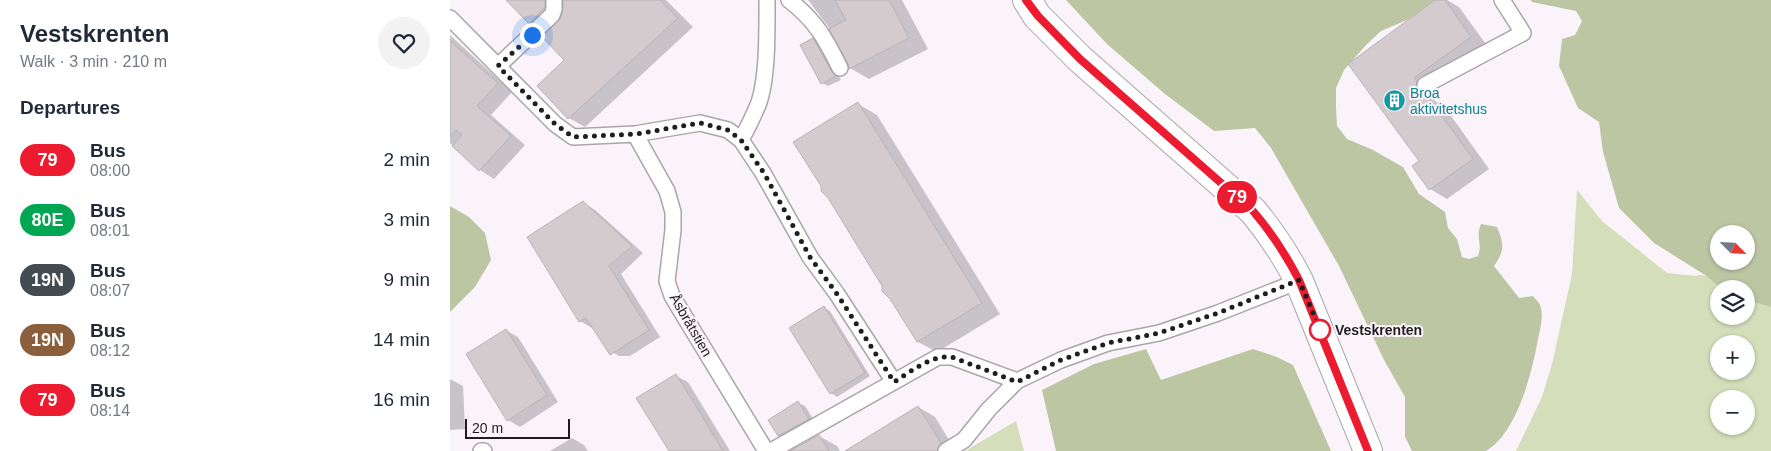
<!DOCTYPE html>
<meta charset="utf-8">
<style>
:root{--surface:#fff;--page:#f2f2f3;--text:#1f2937;--muted:#747a83}
body{margin:0;font-family:Arial,sans-serif;background:var(--page);color:var(--text);height:100vh;display:flex;flex-direction:column;font-size:19px;white-space:nowrap}
*{box-sizing:border-box;margin:0}
p{font-size:16px;color:var(--muted)}
.icon{flex:none;width:28px;height:28px;fill:none;stroke:currentColor;stroke-width:2;stroke-linecap:round;stroke-linejoin:round}
.map{position:relative;flex:1;overflow:hidden}
.panel{display:flex;flex-direction:column;background:var(--surface);width:450px}
.panel>*{flex:none}
.badge{padding:0 10px;border-radius:16px;font-size:18px;line-height:32px}
.needle{width:32px;rotate:114deg}
.controls{position:absolute;left:1260px;top:225px;display:grid;gap:10px}
.controls a{display:grid;place-items:center;width:45px;height:45px;border-radius:50%;background:var(--surface);box-shadow:0 1px 4px #0004;font-size:25px}
.scale{position:absolute;left:15px;bottom:12px;width:105px;box-sizing:border-box;padding-left:5px;border:2px solid #1f1d1f;border-top:0;font-size:14px;line-height:18px;white-space:nowrap;color:#1f1d1f;-webkit-text-stroke:4px #faf4fa;paint-order:stroke}
.you{position:absolute;width:25px;height:25px;margin:-12px;border:4px solid #fff;border-radius:50%;background:#1a73e8;box-shadow:0 0 0 8px #1a73e833}
.map>.badge{position:absolute;translate:-50% -50%;box-shadow:0 0 0 2px #fff}
h2{padding:0 20px;font-size:19px;line-height:45px}
.round{display:grid;place-items:center;flex:none;width:52px;height:52px;border-radius:26px;background:var(--page)}
.head{display:flex;align-items:center;justify-content:space-between;height:85px;padding:0 20px}
h1{font-size:24px;font-weight:600;line-height:38px}
ul{padding:0;list-style:none}
li{display:flex;align-items:center;gap:15px;height:60px;padding:0 20px}
li div{flex:1}
li b{display:block;font-size:19px}
li em{font-style:normal}
li .badge{min-width:55px;font-weight:700;text-align:center}
main{display:flex;flex:1;min-height:0}
.map>svg:first-child{display:block}
.green{fill:#d4deba;fill-rule:evenodd}
.forest{fill:#bcc6a3;fill-rule:evenodd}
.shadow{fill:#0003;fill-rule:evenodd}
.building{fill:#d3cbcd;stroke:#bab2b4}
.lines{fill:none;stroke-linecap:round;stroke-linejoin:round}
.service-casing{stroke:#aba5aa;stroke-width:18}
.minor-casing{stroke:#aba5aa;stroke-width:30}
.service{stroke:#fff;stroke-width:15}
.minor{stroke:#fff;stroke-width:28}
.line-casing{stroke:#fff;stroke-width:11}
.line{stroke:#ed1b2f;stroke-width:8}
.walk{stroke:#1f1d1f;stroke-width:5;stroke-dasharray:0 9}
.stop-dot{fill:#fff;stroke:#ed1b2f;stroke-width:2.5}
.labels{text-anchor:middle;dominant-baseline:central;stroke-width:4;stroke-linejoin:round;paint-order:stroke}
.culture-label{font-size:14px;fill:#0d838f;stroke:#faf4fa;text-anchor:start}
.street-label{font-size:14px;fill:#1f1d1f;stroke:#faf4fa}
.stop-label{font-size:14px;font-weight:bold;fill:#1f1d1f;stroke:#faf4fa;text-anchor:start}
</style>
<main>
<section class="panel">
<div class="head"><div><h1>Vestskrenten</h1><p>Walk · 3 min · 210 m</p></div><a class="round"><svg class="icon" aria-label="heart" viewBox="0 0 24 24"><path d="M12 20l-8-8c-3-5 5-10 8-4 3-6 11-1 8 4z"/></svg></a></div>
<h2>Departures</h2>
<ul>
<li><span class="badge" style="background:#ed1b2f;color:#fff">79</span><div><b>Bus</b><p>08:00</p></div><em>2 min</em></li>
<li><span class="badge" style="background:#00a651;color:#fff">80E</span><div><b>Bus</b><p>08:01</p></div><em>3 min</em></li>
<li><span class="badge" style="background:#424a52;color:#fff">19N</span><div><b>Bus</b><p>08:07</p></div><em>9 min</em></li>
<li><span class="badge" style="background:#8b5e3c;color:#fff">19N</span><div><b>Bus</b><p>08:12</p></div><em>14 min</em></li>
<li><span class="badge" style="background:#ed1b2f;color:#fff">79</span><div><b>Bus</b><p>08:14</p></div><em>16 min</em></li>
</ul>
</section>
<div class="map">
<svg width="1321" height="451" viewBox="0 0 1321 451">
<rect width="100%" height="100%" fill="#faf4fa"/>
<path class="green" d="M 1127,190 L 1152,221 L 1217,273 L 1246,276 C 1256,272 1264,282 1272,289 L 1269,289 L 1269,316 L 1296,316 L 1296,300 L 1321,307 L 1321,451 L 1066,451 L 1092,397 L 1102,364 L 1122,274 ZM 1269,344 L 1296,344 L 1296,371 L 1269,371 ZM 1269,399 L 1296,399 L 1296,426 L 1269,426 Z
M 566,421 L 574,451 L 515,451 Z"/>
<path class="forest" d="M 616,0 L 987,0 L 957,20 L 931,31 L 917,44 L 894,70 L 886,88 L 886,108 L 887,126 L 897,139 L 923,150 L 953,167 L 969,194 L 995,212 L 998,228 L 1007,239 L 1012,257 L 1019,259 L 1028,256 C 1033,243 1025,238 1031,224 L 1047,227 C 1054,243 1055,251 1044,266 L 1069,298 L 1083,296 C 1085,299 1089,302 1090,305 C 1094,315 1090,330 1088,339 C 1082,373 1067,433 1036,451 L 962,451 L 955,437 L 955,397 L 934,360 L 889,266 L 821,148 L 805,128 L 764,131 L 715,94 L 657,44 Z
M 1081,0 L 1321,0 L 1321,307 L 1296,300 L 1296,289 L 1272,289 L 1255,275 L 1204,243 L 1169,208 L 1153,152 L 1149,122 L 1128,108 L 1109,66 L 1112,39 L 1125,35 L 1132,21 L 1126,11 L 1082,2 ZM 1269,234 L 1296,234 L 1296,261 L 1269,261 Z
M 0,206 L 19,217 L 35,233 L 41,260 L 25,287 L 0,312 Z
M 696,349 L 711,380 L 803,349 L 827,357 L 843,365 L 881,451 L 606,451 L 592,390 L 644,364 Z"/>
<path class="shadow" d="M 58,0 L 216,0 L 243,27 L 135,127 L 119,118 L 88,86 L 115,60 L 104,27 L 102,25 L 95,32 L 80,23 ZM 114,2 L 112,19 L 109,22 L 111,5 Z
M 358,0 L 452,0 L 478,49 L 419,79 L 400,68 L 400,63 L 383,33 Z
M 987,0 L 997,0 L 1009,7 L 1038,47 L 981,88 L 984,92 L 983,96 L 985,101 L 994,106 L 1039,169 L 997,199 L 980,189 L 970,161 L 899,65 Z
M 0,35 L 62,92 L 41,115 L 75,145 L 44,179 L 30,170 L 0,143 Z
M 363,39 L 369,43 L 391,80 L 378,86 L 372,83 Z
M 408,104 L 427,115 L 550,314 L 487,352 L 468,342 L 441,298 Z
M 133,203 L 145,210 L 193,253 L 171,274 L 210,337 L 180,356 L 169,356 L 157,349 L 143,327 L 142,328 L 130,321 Z
M 374,308 L 380,311 L 420,376 L 387,397 L 381,393 Z
M 56,330 L 68,337 L 108,402 L 70,427 L 58,420 Z
M 226,376 L 238,382 L 280,451 L 220,451 Z
M 0,379 L 13,386 L 15,429 L 0,430 Z
M 348,403 L 355,406 L 365,422 L 335,439 L 329,435 Z
M 468,407 L 485,417 L 506,451 L 397,451 Z
M 369,436 L 387,446 L 390,451 L 343,451 Z
M 122,438 L 134,445 L 138,451 L 100,451 Z"/>
<path class="building" d="M 56,0 L 95,0 L 95,7 L 79,24 Z
M 113,0 L 210,0 L 228,18 L 118,119 L 87,86 L 114,60 L 92,37 L 111,18 L 113,9 Z
M 385,0 L 439,0 L 459,38 L 399,69 L 398,64 L 379,29 L 396,20 Z
M 985,0 L 995,0 L 1021,37 L 964,78 L 967,81 L 967,89 L 970,93 L 976,94 L 1023,159 L 979,190 L 962,166 L 969,161 L 898,64 Z
M 363,38 L 382,72 L 386,76 L 371,84 L 350,45 Z
M 0,41 L 48,83 L 27,106 L 61,136 L 29,171 L 2,146 L 12,135 L 6,130 L 0,136 Z
M 408,102 L 532,303 L 467,342 L 440,299 L 432,291 L 432,286 L 378,198 L 371,191 L 371,186 L 343,142 Z
M 133,201 L 182,246 L 159,266 L 199,330 L 160,355 L 136,318 L 129,322 L 77,237 Z
M 374,306 L 415,373 L 380,394 L 339,328 Z
M 56,329 L 97,395 L 57,421 L 16,354 Z
M 226,374 L 249,411 L 273,451 L 219,451 L 186,398 Z
M 348,401 L 359,419 L 328,436 L 318,420 Z
M 468,406 L 491,443 L 487,451 L 395,451 Z
M 369,435 L 379,451 L 340,451 Z"/>
<g class="lines">
<defs>
<path id="service" d="M 339,0 C 366,21 375,38 390,68
M 0,18 L 105,124 L 123,137 L 185,134 L 250,123 L 278,130 L 291,140 L 313,173 L 360,257 L 387,294 L 444,382
M 48,66 L 102,15 L 104,9 L 104,0
M 975,85 L 1073,33 L 1052,0
M 185,134 L 217,191 L 223,212 L 223,230 L 217,281 L 222,296 L 316,451
M 291,140 C 297,129 303,117 308,105 C 318,79 317,29 317,0
M 31,451 L 34,451
M 321,451 L 488,357 L 502,357 L 567,381
M 496,451 L 514,440 L 539,409 L 567,381 L 611,360 L 658,343 L 709,333 L 768,313 L 849,281"/>
<path id="minor" d="M 577,0 L 587,16 L 630,59 L 803,211 C 821,233 836,255 849,281 L 918,451"/>
</defs>
<use href="#service" class="service-casing"/>
<use href="#minor" class="minor-casing"/>
<use href="#service" class="service"/>
<use href="#minor" class="minor"/>
</g>
<g class="lines">
<defs>
<path id="line" d="M 576,0 L 588,16 L 630,59 L 803,211 C 822,233 836,255 849,280 L 918,451"/>
</defs>
<use href="#line" class="line-casing"/>
<use href="#line" class="line"/>
<path class="walk" d="M 82,35 L 48,66 L 105,124 L 123,137 L 186,134 L 250,123 L 278,130 L 291,140 L 314,173 L 360,257 L 387,294 L 444,382 C 462,371 481,355 502,357 L 567,382 L 611,360 L 658,343 L 709,333 L 768,313 L 849,280 L 871,332 L 870,330"/>
</g>
<defs>
<symbol id="building-disc" viewBox="-11 -11 22 22"><circle r="9.5" fill="#0f9aa8" stroke="#faf4fa"/><path d="M-4-6H4V6H1V3H-1V6H-4ZM-2.5-4.3h1.7v1.8h-1.7ZM.8-4.3h1.7v1.8H.8ZM-2.5-1h1.7V.8h-1.7ZM.8-1h1.7V.8H.8Z" fill="#fff"/></symbol>
</defs>
<g fill-rule="evenodd">
<use href="#building-disc" x="932" y="88" width="25" height="25"/>
</g>
<circle class="stop-dot" cx="870" cy="330" r="10"/>
<g class="labels">
<g class="culture-label">
<text x="960" y="93">Broa<tspan x="960" dy="16">aktivitetshus</tspan></text>
</g>
<g class="street-label">
<text transform="translate(241 325) rotate(60)">Åsbråtstien</text>
</g>
<g class="stop-label">
<text x="885" y="330">Vestskrenten</text>
</g>
</g>
</svg>
<div class="controls">
<a><svg class="needle" viewBox="-14 -14 28 28"><path d="M0-13l5 13h-10z" fill="#e53935"/><path d="M0 13l5-13h-10z" fill="#747a83"/></svg></a>
<a><svg class="icon" aria-label="layers" viewBox="0 0 24 24"><path d="M12 4l9 5-9 5-9-5zM3 14l9 5 9-5"/></svg></a>
<a>+</a>
<a>−</a>
</div>
<div class="scale">20 m</div>
<div class="you" style="left:82px;top:35px"></div>
<b class="badge" style="left:787px;top:197px;background:#ed1b2f;color:#fff">79</b>
</div>
</main>
